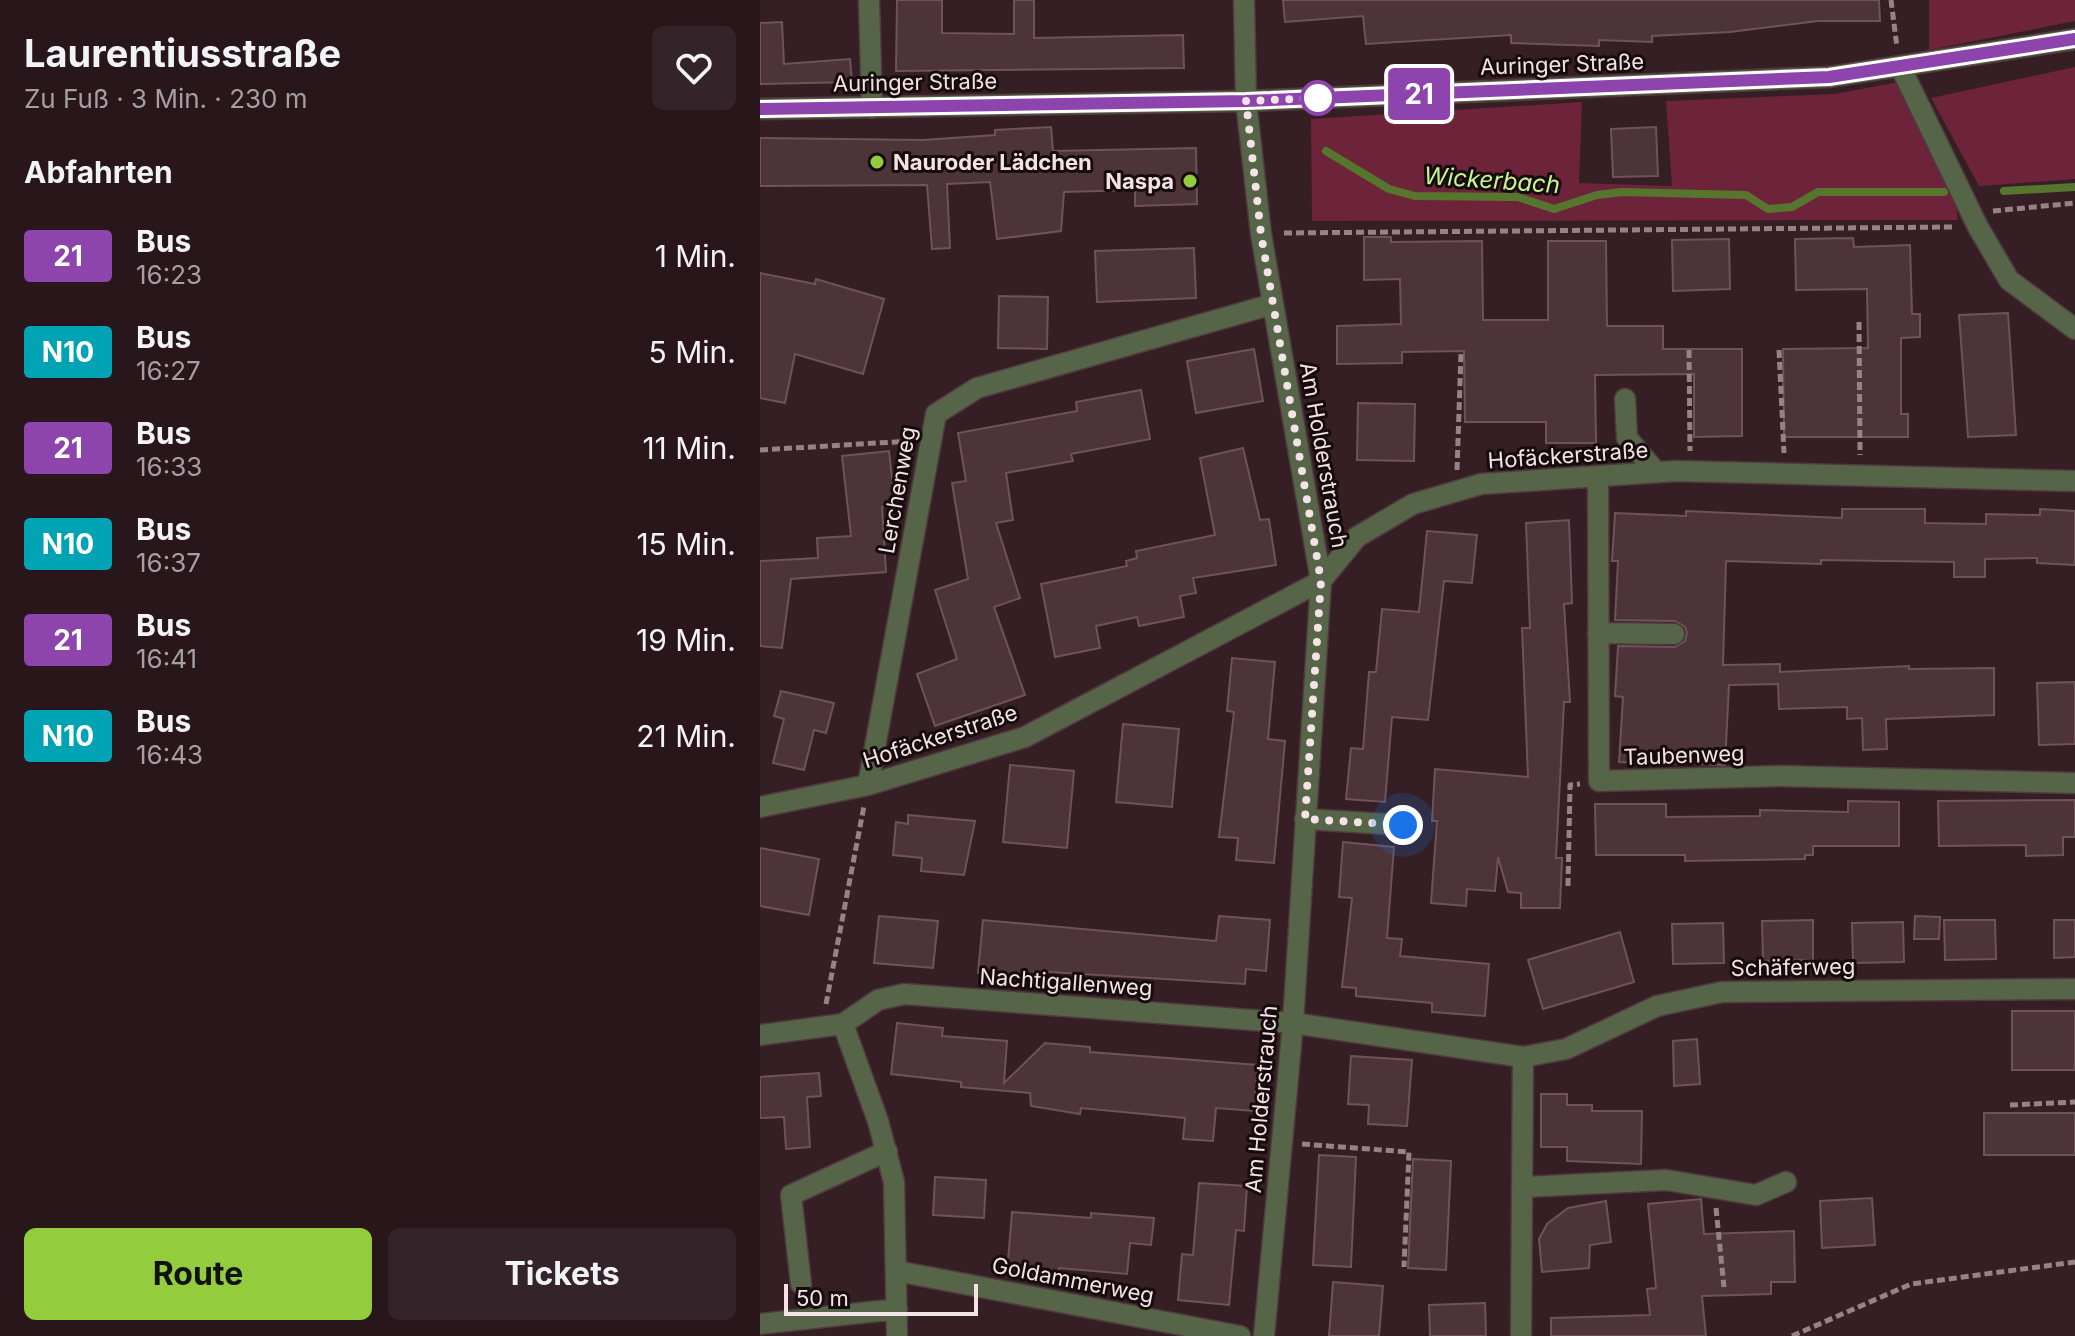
<!DOCTYPE html>
<html lang="de">
<meta charset="utf-8">
<style>
:root{--surface:#28161b;--page:#342328;--text:#f1f3f6;--muted:#a59fa3;--accent:#93cc3d}
body{margin:0;font-family:Inter,sans-serif;background:var(--page);color:var(--text);height:100vh;display:flex;flex-direction:column;font-size:30px;white-space:nowrap}
*{box-sizing:border-box;margin:0}
p{font-size:26px;color:var(--muted)}
.icon{flex:none;width:44px;height:44px;fill:none;stroke:currentColor;stroke-width:2;stroke-linecap:round;stroke-linejoin:round}
.map{position:relative;flex:1;overflow:hidden}
.details{display:flex;flex-direction:column;background:var(--surface);width:760px}
.details>*{flex:none}
.badge{padding:0 16px;border-radius:6px;font-size:28px;line-height:52px}
.scale{position:absolute;left:24px;bottom:20px;width:194px;box-sizing:border-box;padding-left:8px;border:4px solid #f3e2e6;border-top:0;font-size:22px;line-height:28px;white-space:nowrap;color:#f3e2e6;-webkit-text-stroke:6px #160c0e;paint-order:stroke}
.you{position:absolute;width:40px;height:40px;margin:-20px;border:6px solid #fff;border-radius:50%;background:#1a73e8;box-shadow:0 0 0 12px #1a73e833}
.map>.badge{position:absolute;translate:-50% -50%;box-shadow:0 0 0 4px #fff}
h2{padding:0 24px;font-size:30px;line-height:72px}
.round{display:grid;place-items:center;flex:none;width:84px;height:84px;border-radius:12px;background:var(--page)}
.head{display:flex;align-items:center;justify-content:space-between;height:136px;padding:0 24px}
h1{font-size:38px;font-weight:700;line-height:60px}
.cta{display:flex;gap:16px;margin-top:auto;padding:16px 24px}
.cta a{flex:1;height:92px;border-radius:12px;background:var(--accent);color:#111;font-size:32px;font-weight:700;line-height:92px;text-align:center}
.cta a+a{background:var(--page);color:var(--text)}
ul{padding:0;list-style:none}
li{display:flex;align-items:center;gap:24px;height:96px;padding:0 24px}
li div{flex:1}
li b{display:block;font-size:30px}
li em{font-style:normal}
li .badge{min-width:88px;font-weight:700;text-align:center}
main{display:flex;flex:1;min-height:0}
.map>svg:first-child{display:block}
.green{fill:#6d243b}
.lines{fill:none;stroke-linecap:round;stroke-linejoin:round}
.stream{stroke:#57762d;stroke-width:8}
.building{fill:#4d3439;stroke:#6f5359;stroke-width:2}
.minor-casing{stroke:#50393f;stroke-width:23}
.path{stroke:#968287;stroke-width:5;stroke-dasharray:8 4;stroke-linecap:butt}
.minor{stroke:#566447;stroke-width:20}
.line-casing{stroke:#fff;stroke-width:18}
.line{stroke:#8e44ad;stroke-width:12}
.walk{stroke:#f3e2e6;stroke-width:8;stroke-dasharray:0 14.4}
.stop-dot{fill:#fff;stroke:#8e44ad;stroke-width:4}
.poi-dot{fill:#93cc3d;stroke:#160c0e;stroke-width:3}
.labels{text-anchor:middle;dominant-baseline:central;stroke-width:6;stroke-linejoin:round;paint-order:stroke}
.street-label{font-size:22px;fill:#f3e2e6;stroke:#160c0e}
.poi-label{font-size:22px;font-weight:bold;fill:#f3e2e6;stroke:#160c0e;text-anchor:start}
.water-label{font-size:24px;font-style:italic;fill:#c7f590;stroke:#160c0e}
</style>
<main>
<section class="details">
<div class="head"><div><h1>Laurentiusstraße</h1><p>Zu Fuß · 3 Min. · 230 m</p></div><a class="round"><svg class="icon" aria-label="heart" viewBox="0 0 24 24"><path d="M12 20l-8-8c-3-5 5-10 8-4 3-6 11-1 8 4z"/></svg></a></div>
<h2>Abfahrten</h2>
<ul>
<li><span class="badge" style="background:#8e44ad;color:#fff">21</span><div><b>Bus</b><p>16:23</p></div><em>1 Min.</em></li>
<li><span class="badge" style="background:#00a3b4;color:#fff">N10</span><div><b>Bus</b><p>16:27</p></div><em>5 Min.</em></li>
<li><span class="badge" style="background:#8e44ad;color:#fff">21</span><div><b>Bus</b><p>16:33</p></div><em>11 Min.</em></li>
<li><span class="badge" style="background:#00a3b4;color:#fff">N10</span><div><b>Bus</b><p>16:37</p></div><em>15 Min.</em></li>
<li><span class="badge" style="background:#8e44ad;color:#fff">21</span><div><b>Bus</b><p>16:41</p></div><em>19 Min.</em></li>
<li><span class="badge" style="background:#00a3b4;color:#fff">N10</span><div><b>Bus</b><p>16:43</p></div><em>21 Min.</em></li>
</ul>
<div class="cta"><a>Route</a><a>Tickets</a></div>
</section>
<div class="map">
<svg width="1315" height="1336" viewBox="0 0 1315 1336">
<rect width="100%" height="100%" fill="#351e24"/>
<path class="green" d="M 1169,0 L 1315,0 L 1315,21 L 1169,50 Z
M 1315,67 L 1315,179 L 1219,186 L 1171,98 Z
M 1139,82 L 1193,187 L 1198,220 L 552,221 L 551,119 L 822,102 L 819,183 L 912,186 L 906,101 L 1075,94 Z"/>
<g class="lines">
<path class="stream" d="M 566,151 L 629,189 L 655,196 L 758,197 L 794,209 L 837,195 L 862,192 L 986,195 L 1008,209 L 1032,207 L 1058,192 L 1184,192
M 1244,191 L 1315,187"/>
</g>
<path class="building" d="M 137,0 L 182,0 L 182,33 L 254,34 L 254,0 L 274,0 L 274,38 L 423,35 L 424,68 L 136,71 Z
M 523,0 L 1119,0 L 1120,21 L 1058,21 L 970,32 L 892,36 L 892,42 L 839,40 L 839,46 L 751,43 L 751,35 L 606,44 L 603,16 L 525,22 Z
M 22,22 L 24,64 L 90,59 L 92,82 L 0,84 L 0,23 Z
M 291,127 L 293,151 L 436,148 L 437,204 L 375,206 L 375,190 L 304,192 L 301,231 L 237,239 L 230,182 L 187,184 L 190,248 L 172,249 L 167,185 L 0,186 L 0,138 L 163,140 L 235,135 L 235,130 Z
M 896,127 L 898,176 L 853,177 L 851,129 Z
M 604,237 L 631,237 L 631,242 L 722,241 L 723,320 L 788,320 L 788,241 L 846,241 L 847,326 L 903,326 L 903,349 L 982,349 L 982,436 L 934,437 L 934,374 L 835,375 L 836,443 L 786,443 L 786,422 L 705,422 L 704,351 L 642,352 L 642,363 L 577,364 L 577,326 L 641,324 L 640,279 L 604,280 Z
M 1093,238 L 1094,247 L 1150,245 L 1152,314 L 1160,314 L 1160,337 L 1141,338 L 1141,414 L 1148,414 L 1148,437 L 1024,437 L 1023,349 L 1108,348 L 1107,289 L 1036,290 L 1035,239 Z
M 969,239 L 970,289 L 913,291 L 912,240 Z
M 434,248 L 436,298 L 337,302 L 335,251 Z
M 0,273 L 55,284 L 56,279 L 124,299 L 103,374 L 35,354 L 25,403 L 0,398 Z
M 239,296 L 288,297 L 287,349 L 238,348 Z
M 1248,313 L 1256,435 L 1208,437 L 1199,315 Z
M 494,349 L 503,401 L 436,413 L 427,361 Z
M 381,390 L 390,439 L 311,454 L 313,461 L 246,473 L 253,520 L 236,523 L 260,598 L 234,607 L 265,695 L 175,726 L 157,674 L 197,659 L 175,590 L 208,579 L 192,483 L 206,481 L 198,433 L 317,411 L 316,402 Z
M 598,403 L 655,404 L 654,461 L 597,460 Z
M 483,448 L 500,520 L 509,519 L 516,565 L 433,578 L 436,593 L 420,596 L 424,617 L 379,626 L 377,617 L 336,626 L 340,648 L 295,657 L 281,584 L 367,566 L 366,561 L 377,558 L 376,551 L 455,535 L 440,458 Z
M 129,451 L 135,505 L 122,507 L 126,572 L 31,579 L 22,648 L 0,646 L 0,561 L 58,558 L 57,538 L 91,536 L 82,456 Z
M 1082,509 L 1165,509 L 1165,523 L 1226,524 L 1226,514 L 1280,515 L 1280,509 L 1315,511 L 1315,565 L 1277,563 L 1277,558 L 1225,559 L 1225,577 L 1194,577 L 1194,562 L 1061,560 L 1061,564 L 966,561 L 963,665 L 1020,664 L 1020,672 L 1149,666 L 1149,669 L 1234,668 L 1234,715 L 1126,719 L 1127,749 L 1103,750 L 1102,718 L 1087,719 L 1087,707 L 1019,709 L 1018,684 L 969,685 L 965,765 L 859,762 L 863,697 L 855,696 L 858,646 L 915,647 L 925,641 L 927,633 L 925,627 L 915,621 L 855,620 L 858,561 L 852,561 L 855,513 L 926,516 L 926,511 L 1082,518 Z
M 809,520 L 812,603 L 804,604 L 810,702 L 804,702 L 796,858 L 802,858 L 800,908 L 761,908 L 761,893 L 748,892 L 738,857 L 735,891 L 707,889 L 706,906 L 671,903 L 677,821 L 672,821 L 675,769 L 768,777 L 762,628 L 770,628 L 766,523 Z
M 667,531 L 717,535 L 712,583 L 684,581 L 668,720 L 632,717 L 625,802 L 586,799 L 591,748 L 603,749 L 609,672 L 616,672 L 622,609 L 659,612 Z
M 472,658 L 515,662 L 508,739 L 525,741 L 514,863 L 476,860 L 478,838 L 459,837 L 474,712 L 467,711 Z
M 1315,682 L 1315,744 L 1279,745 L 1277,683 Z
M 21,691 L 74,703 L 66,733 L 54,730 L 44,770 L 13,763 L 24,719 L 14,716 Z
M 363,724 L 419,729 L 412,807 L 356,802 Z
M 250,765 L 314,771 L 307,848 L 243,842 Z
M 1315,800 L 1315,837 L 1303,837 L 1303,855 L 1266,856 L 1266,845 L 1179,846 L 1178,801 Z
M 1088,801 L 1139,802 L 1139,846 L 1053,846 L 1053,855 L 1045,855 L 1045,859 L 925,861 L 925,855 L 836,855 L 835,804 L 906,804 L 906,817 L 1000,816 L 1000,810 L 1088,812 Z
M 148,815 L 215,821 L 204,875 L 161,871 L 162,858 L 133,855 L 136,822 L 148,824 Z
M 583,842 L 634,847 L 627,938 L 642,939 L 640,956 L 729,964 L 725,1016 L 672,1012 L 672,1003 L 596,996 L 596,988 L 582,987 L 592,898 L 579,897 Z
M 0,848 L 59,859 L 49,915 L 0,906 Z
M 119,916 L 178,921 L 173,968 L 114,963 Z
M 459,916 L 510,920 L 506,971 L 486,969 L 485,984 L 274,971 L 274,978 L 218,973 L 223,920 L 456,941 Z
M 1155,916 L 1180,917 L 1179,939 L 1154,939 Z
M 1053,920 L 1053,960 L 1003,961 L 1002,921 Z
M 1184,920 L 1235,920 L 1236,959 L 1185,960 Z
M 1294,920 L 1315,920 L 1315,957 L 1294,958 Z
M 1143,922 L 1144,962 L 1093,963 L 1092,923 Z
M 963,923 L 964,963 L 913,964 L 912,924 Z
M 860,932 L 874,982 L 783,1009 L 768,960 Z
M 1252,1011 L 1315,1011 L 1315,1070 L 1252,1070 Z
M 137,1023 L 183,1028 L 182,1036 L 247,1041 L 244,1083 L 285,1043 L 330,1047 L 330,1052 L 498,1065 L 494,1111 L 456,1108 L 453,1141 L 423,1139 L 425,1118 L 321,1108 L 320,1114 L 271,1106 L 270,1093 L 201,1087 L 201,1082 L 131,1074 Z
M 937,1039 L 940,1084 L 914,1086 L 913,1041 Z
M 591,1056 L 652,1060 L 647,1126 L 608,1124 L 609,1105 L 588,1104 Z
M 59,1073 L 61,1096 L 47,1097 L 50,1147 L 26,1149 L 24,1117 L 0,1118 L 0,1077 Z
M 781,1094 L 807,1094 L 807,1105 L 832,1105 L 832,1111 L 882,1111 L 881,1164 L 807,1161 L 807,1147 L 781,1147 Z
M 1224,1113 L 1315,1113 L 1315,1155 L 1224,1155 Z
M 559,1155 L 596,1157 L 591,1267 L 553,1265 Z
M 653,1159 L 691,1161 L 686,1270 L 648,1268 Z
M 175,1177 L 226,1180 L 224,1218 L 173,1215 Z
M 439,1183 L 487,1186 L 484,1231 L 476,1230 L 469,1305 L 418,1300 L 422,1254 L 433,1255 Z
M 1112,1198 L 1115,1245 L 1062,1248 L 1060,1201 Z
M 941,1199 L 944,1234 L 1034,1231 L 1035,1282 L 1011,1282 L 1011,1294 L 942,1296 L 946,1336 L 791,1336 L 791,1318 L 890,1315 L 887,1289 L 896,1288 L 888,1204 Z
M 846,1201 L 851,1242 L 830,1245 L 829,1268 L 782,1272 L 779,1239 L 787,1224 L 808,1208 Z
M 252,1212 L 331,1218 L 331,1213 L 394,1218 L 391,1245 L 370,1243 L 367,1274 L 299,1268 L 298,1277 L 247,1273 Z
M 573,1282 L 623,1286 L 619,1336 L 569,1336 Z
M 725,1303 L 726,1336 L 670,1336 L 669,1305 Z"/>
<g class="lines">
<defs>
<path id="minor" d="M 109,0 L 112,108
M 484,0 L 486,101 L 501,234 L 561,581 L 533,1023 L 504,1336
M 1141,68 L 1218,227 L 1249,280 L 1315,329
M 0,109 L 486,101 L 1069,77 L 1315,39
M 865,399 L 867,438 L 896,472
M 838,476 L 839,781 L 1020,776 L 1315,783
M 838,633 L 914,634
M 108,785 L 176,414 L 217,388 L 513,304
M 0,807 L 108,785 L 265,737 L 561,581 L 597,537 L 653,504 L 721,484 L 916,471 L 1315,481
M 545,819 L 643,825
M 83,1024 L 118,1121 L 134,1182 L 137,1336
M 0,1035 L 83,1024 L 118,1000 L 144,994 L 533,1023 L 763,1057 L 806,1049 L 897,1006 L 962,992 L 1315,989
M 764,1187 L 906,1180 L 996,1195 L 1026,1182
M 136,1271 L 480,1336
M 41,1284 L 31,1195 L 127,1151
M 0,1324 L 137,1309
M 761,1336 L 763,1057"/>
</defs>
<use href="#minor" class="minor-casing"/>
<path class="path" d="M 1131,0 L 1137,47
M 1233,211 L 1315,203
M 524,233 L 1193,227
M 1099,322 L 1100,455
M 929,350 L 930,451
M 1019,350 L 1024,453
M 0,450 L 151,441
M 697,470 L 701,353
M 808,886 L 810,785 L 820,784
M 66,1004 L 104,806
M 1250,1105 L 1315,1102
M 542,1144 L 649,1152 L 644,1267
M 956,1208 L 964,1287
M 1032,1336 L 1151,1284 L 1315,1262"/>
<use href="#minor" class="minor"/>
</g>
<g class="lines">
<defs>
<path id="line" d="M 0,109 L 486,101 L 1069,77 L 1315,39"/>
</defs>
<use href="#line" class="line-casing"/>
<use href="#line" class="line"/>
<path class="walk" d="M 558,98 L 486,101 L 501,234 L 561,581 L 545,819 L 643,825"/>
</g>
<circle class="stop-dot" cx="558" cy="98" r="16"/>
<g class="poi-dot">
<circle cx="117" cy="162" r="8"/>
<circle cx="430" cy="181" r="8"/>
</g>
<g class="labels">
<g class="street-label">
<text transform="translate(802 64) rotate(-2)">Auringer Straße</text>
<text transform="translate(155 82) rotate(-1)">Auringer Straße</text>
<text transform="translate(564 455) rotate(80)">Am Holderstrauch</text>
<text transform="translate(808 455) rotate(-4)">Hofäckerstraße</text>
<text transform="translate(137 490) rotate(-80)">Lerchenweg</text>
<text transform="translate(180 736) rotate(-18)">Hofäckerstraße</text>
<text transform="translate(924 755) rotate(-2)">Taubenweg</text>
<text transform="translate(1033 967) rotate(-1)">Schäferweg</text>
<text transform="translate(306 982) rotate(4)">Nachtigallenweg</text>
<text transform="translate(501 1099) rotate(-85)">Am Holderstrauch</text>
<text transform="translate(313 1280) rotate(11)">Goldammerweg</text>
</g>
<g class="poi-label">
<text x="133" y="162">Nauroder Lädchen</text>
<text x="414" y="181" text-anchor="end">Naspa</text>
</g>
<g class="water-label">
<text transform="translate(732 180) rotate(4)">Wickerbach</text>
</g>
</g>
</svg>
<div class="scale">50 m</div>
<div class="you" style="left:643px;top:825px"></div>
<b class="badge" style="left:659px;top:94px;background:#8e44ad;color:#fff">21</b>
</div>
</main>
